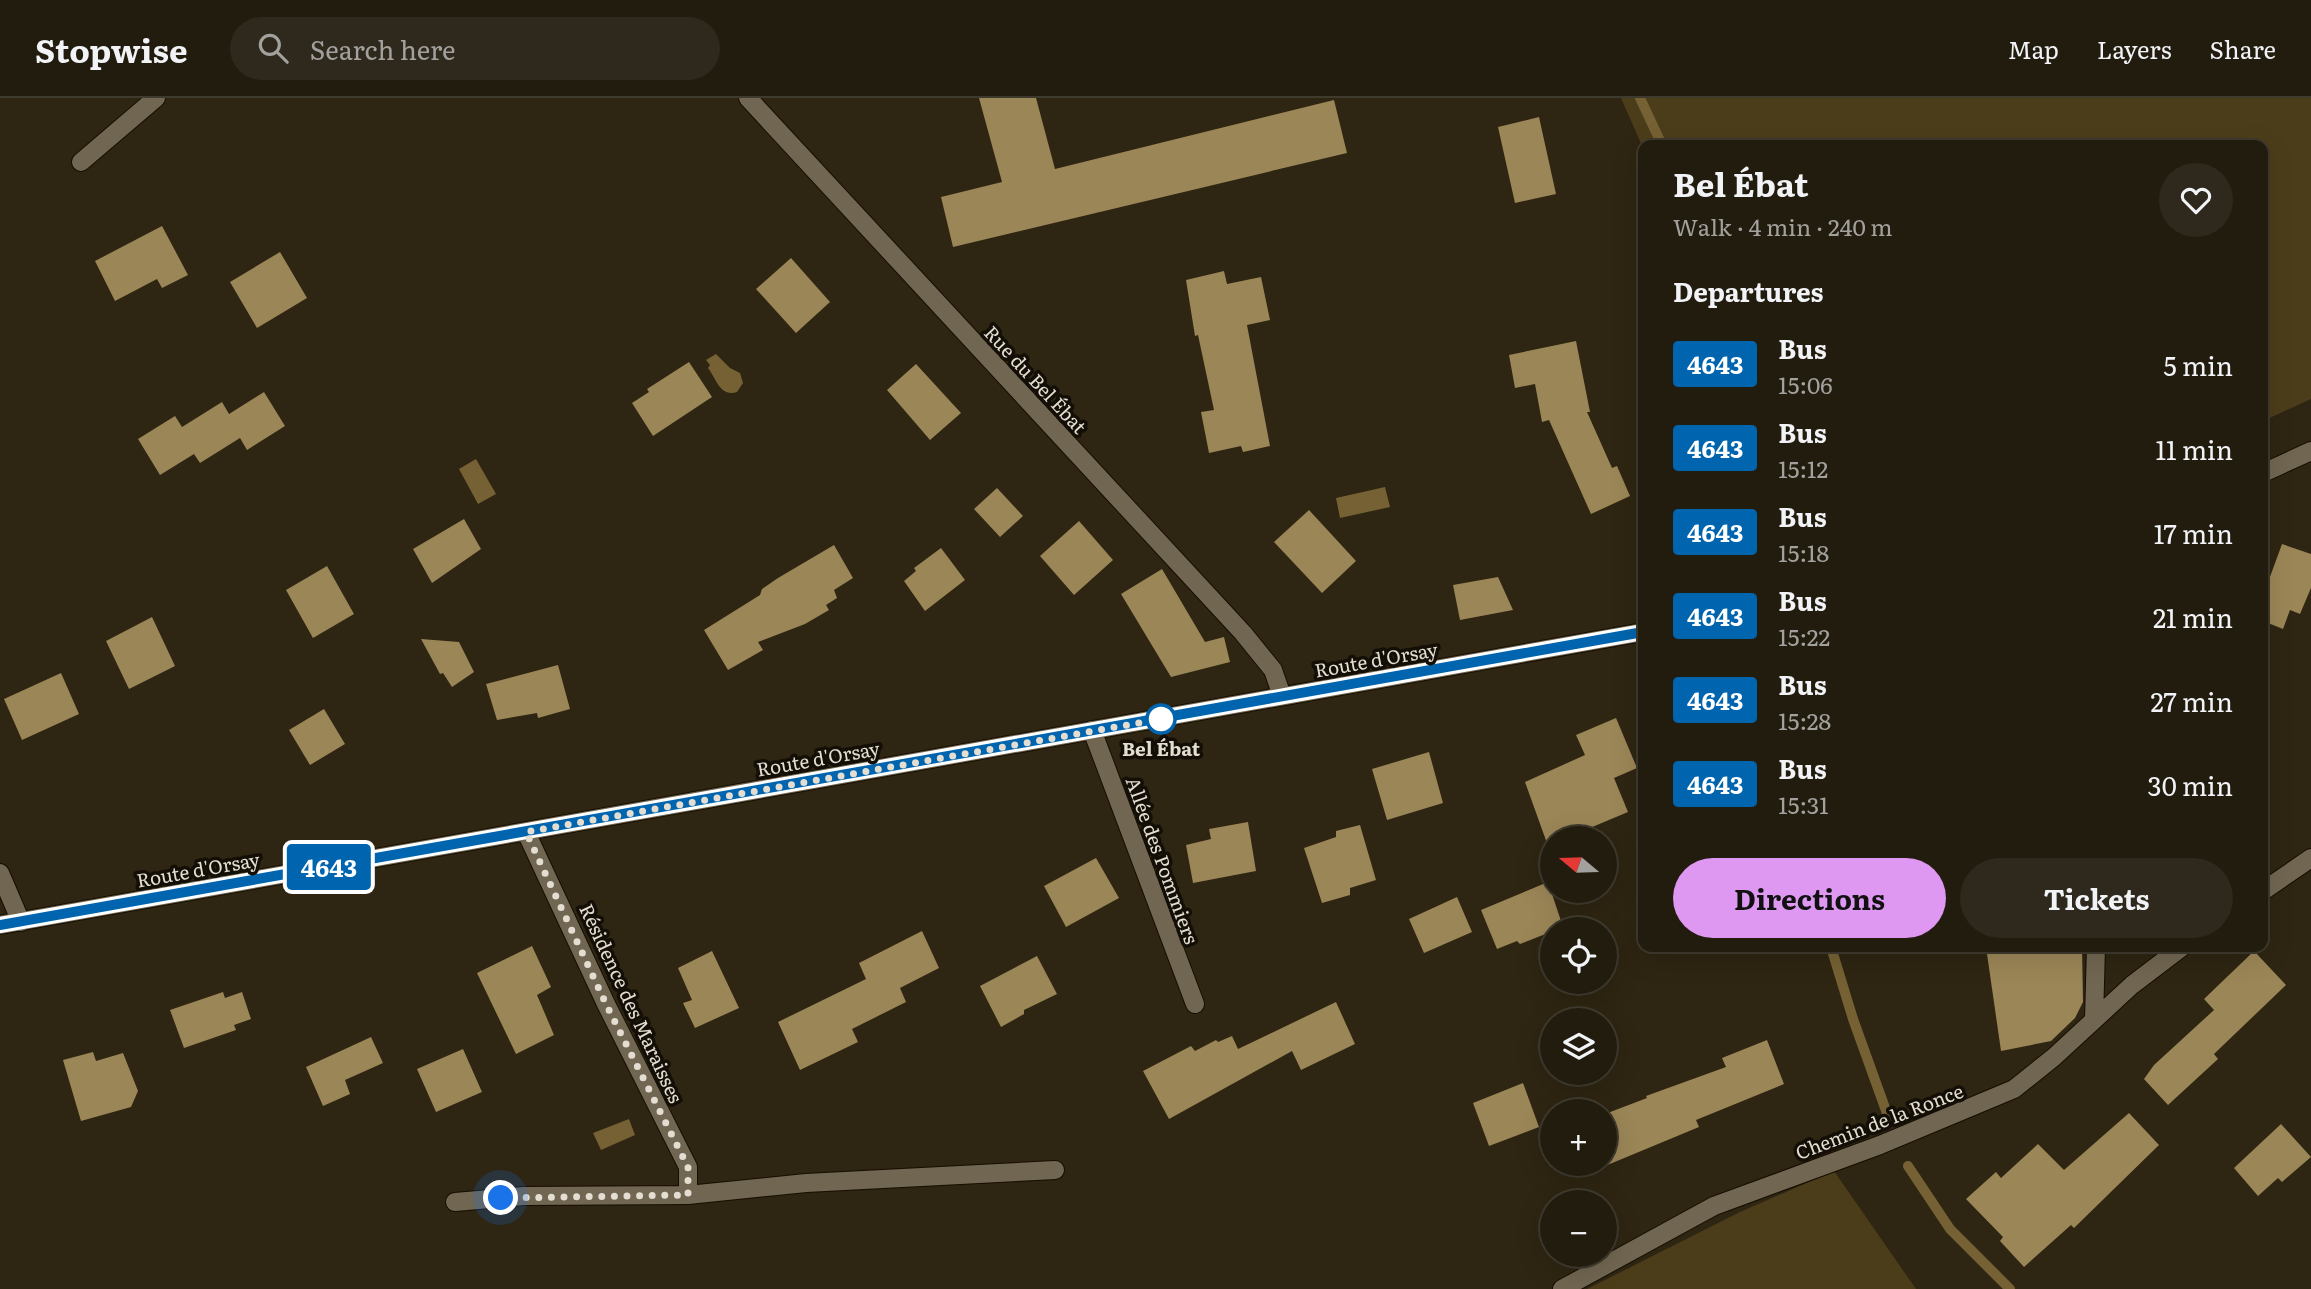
<!DOCTYPE html>
<meta charset="utf-8">
<style>
:root{--surface:#221c0e;--page:#2e291c;--text:#f1f3f6;--muted:#a2a19e;--line:#3f3a2e;--accent:#de98f2}
body{margin:0;font-family:Literata,serif;background:var(--page);color:var(--text);height:100vh;display:flex;flex-direction:column;font-size:26px;white-space:nowrap}
*{box-sizing:border-box;margin:0}
p{font-size:23px;color:var(--muted)}
.icon{flex:none;width:38px;height:38px;fill:none;stroke:currentColor;stroke-width:2;stroke-linecap:round;stroke-linejoin:round}
.map{position:relative;flex:1;overflow:hidden}
.panel{position:absolute;left:1638px;top:42px;width:630px;height:812px;display:flex;flex-direction:column;background:var(--surface);border-radius:14px;box-shadow:0 7px 28px #0002,0 0 0 2px var(--line)}
.panel>*{flex:none}
.badge{padding:0 14px;border-radius:5px;font-size:24px;line-height:46px}
.needle{width:46px;rotate:289deg}
.controls{position:absolute;left:1540px;top:728px;display:grid;gap:14px}
.controls a{display:grid;place-items:center;width:77px;height:77px;border-radius:50%;background:var(--surface);box-shadow:0 7px 28px #0002,0 0 0 2px var(--line);font-size:35px}
.you{position:absolute;width:35px;height:35px;margin:-18px;border:5px solid #fff;border-radius:50%;background:#1a73e8;box-shadow:0 0 0 10px #1a73e833}
.map>.badge{position:absolute;translate:-50% -50%;box-shadow:0 0 0 4px #fff}
h2{padding:0 35px;font-size:26px;line-height:63px}
.round{display:grid;place-items:center;flex:none;width:74px;height:74px;border-radius:37px;background:var(--page)}
.head{display:flex;align-items:center;justify-content:space-between;height:119px;padding:0 35px}
h1{font-size:33px;font-weight:700;line-height:52px}
.cta{display:flex;gap:14px;margin-top:auto;padding:14px 35px}
.cta a{flex:1;height:80px;border-radius:42px;background:var(--accent);color:#111;font-size:28px;font-weight:700;line-height:80px;text-align:center}
.cta a+a{background:var(--page);color:var(--text)}
ul{padding:0;list-style:none}
li{display:flex;align-items:center;gap:21px;height:84px;padding:0 35px}
li div{flex:1}
li b{display:block;font-size:26px}
li em{font-style:normal}
li .badge{min-width:77px;font-weight:700;text-align:center}
header{display:flex;align-items:center;gap:42px;box-sizing:border-box;height:98px;padding:0 35px;background:var(--surface);border-bottom:2px solid var(--line)}
header strong{font-size:33px}
nav{display:flex;gap:38px;margin-inline-start:auto;font-size:24px}
.search{width:490px;height:63px;background:var(--page);display:flex;align-items:center;gap:18px;box-sizing:border-box;padding:0 24px;border-radius:38px;color:var(--muted);font-size:26px}
.map>svg:first-child{display:block}
.green{fill:#4c3d1a}
.water{fill:#756133}
.lines{fill:none;stroke-linecap:round;stroke-linejoin:round}
.stream{stroke:#756133;stroke-width:10}
.building{fill:#9b8657}
.street-casing{stroke:#160e00;stroke-width:20}
.secondary-casing{stroke:#160e00;stroke-width:20}
.street{stroke:#716651;stroke-width:18}
.secondary{stroke:#716651;stroke-width:18}
.line-casing{stroke:#fff;stroke-width:16}
.line{stroke:#0065ae;stroke-width:10}
.walk{stroke:#e4ded2;stroke-width:7;stroke-dasharray:0 12.6}
.stop-dot{fill:#fff;stroke:#0065ae;stroke-width:3.5}
.labels{text-anchor:middle;dominant-baseline:central;stroke-width:7;stroke-linejoin:round;paint-order:stroke}
.street-label{font-size:19px;fill:#e4ded2;stroke:#130f07}
.stop-label{font-size:19px;font-weight:bold;fill:#e4ded2;stroke:#130f07}
</style>
<header>
<strong>Stopwise</strong>
<div class="search"><svg class="icon" aria-label="search" viewBox="0 0 24 24"><circle cx="10" cy="10" r="6"/><path d="M15 15l6 6"/></svg>Search here</div>
<nav><a>Map</a><a>Layers</a><a>Share</a></nav>
</header>
<div class="map">
<svg width="2311" height="1191" viewBox="0 0 2311 1191">
<rect width="100%" height="100%" fill="#2e2512"/>
<path class="green" d="M 1621,0 L 2311,0 L 2311,301 L 2263,323 L 2263,47 L 1643,47 L 1643,50 Z
M 1834,1073 L 1916,1191 L 1587,1191 L 1740,1114 Z"/>
<path class="water" d="M 716,256 L 730,270 L 740,275 L 743,285 L 737,294 C 720,299 717,282 708,270 L 710,267 L 706,262 Z
M 476,361 L 496,396 L 478,406 L 459,371 Z
M 1385,389 L 1390,409 L 1340,420 L 1336,400 Z
M 629,1021 L 635,1037 L 601,1052 L 593,1035 Z"/>
<g class="lines">
<path class="stream" d="M 1640,0 L 1662,47
M 1831,849 L 1853,921 L 1889,1021
M 1908,1068 L 1950,1131 L 2010,1191"/>
</g>
<path class="building" d="M 979,0 L 1036,0 L 1055,71 L 1334,2 L 1347,55 L 953,149 L 941,99 L 1002,84 Z
M 1539,19 L 1556,96 L 1515,105 L 1498,29 Z
M 162,128 L 188,177 L 162,190 L 157,181 L 115,203 L 95,163 Z
M 280,154 L 307,200 L 257,230 L 230,184 Z
M 791,160 L 830,204 L 796,235 L 756,191 Z
M 1224,173 L 1227,186 L 1261,179 L 1270,222 L 1247,227 L 1270,348 L 1243,354 L 1241,348 L 1209,355 L 1201,314 L 1214,312 L 1198,237 L 1195,238 L 1186,182 Z
M 1576,243 L 1590,314 L 1587,314 L 1612,370 L 1617,368 L 1630,398 L 1591,416 L 1549,322 L 1542,324 L 1535,286 L 1515,290 L 1509,257 Z
M 689,264 L 712,299 L 653,338 L 632,305 L 649,294 L 647,291 Z
M 916,266 L 961,315 L 930,342 L 887,292 Z
M 264,294 L 285,328 L 247,352 L 240,340 L 200,365 L 194,356 L 160,377 L 138,341 L 175,318 L 182,329 L 222,304 L 229,316 Z
M 997,390 L 1023,418 L 1000,439 L 974,411 Z
M 1309,412 L 1356,463 L 1322,495 L 1274,444 Z
M 464,421 L 481,451 L 432,485 L 413,451 Z
M 1079,423 L 1113,462 L 1074,497 L 1040,458 Z
M 2282,446 L 2311,456 L 2311,490 L 2300,516 L 2290,512 L 2283,531 L 2263,523 L 2263,498 Z
M 834,447 L 853,480 L 834,492 L 837,500 L 826,507 L 829,512 L 805,526 L 758,544 L 763,552 L 728,572 L 704,532 L 760,497 L 762,491 L 778,480 Z
M 941,450 L 965,482 L 925,513 L 904,483 L 916,473 L 914,470 Z
M 327,468 L 354,516 L 313,540 L 286,492 Z
M 1162,471 L 1205,544 L 1224,539 L 1230,564 L 1171,579 L 1121,496 Z
M 1498,479 L 1513,512 L 1460,522 L 1453,487 Z
M 152,519 L 175,568 L 129,591 L 106,543 Z
M 421,541 L 459,544 L 474,574 L 452,589 L 443,575 L 440,576 Z
M 558,567 L 570,611 L 538,620 L 537,615 L 497,622 L 486,586 Z
M 61,575 L 79,616 L 22,642 L 4,601 Z
M 324,611 L 345,646 L 310,667 L 289,632 Z
M 1616,620 L 1637,670 L 1614,680 L 1628,714 L 1566,740 L 1552,740 L 1552,746 L 1548,748 L 1525,684 L 1585,657 L 1576,637 Z
M 1429,654 L 1443,705 L 1387,722 L 1372,671 Z
M 1248,724 L 1256,773 L 1193,785 L 1186,747 L 1211,741 L 1209,731 Z
M 1360,727 L 1376,782 L 1350,790 L 1350,797 L 1322,805 L 1304,750 L 1336,739 L 1336,733 Z
M 1096,760 L 1119,800 L 1066,829 L 1044,788 Z
M 1548,784 L 1563,829 L 1520,846 L 1517,843 L 1497,851 L 1481,812 Z
M 1457,799 L 1472,834 L 1424,855 L 1409,821 Z
M 922,833 L 939,870 L 900,890 L 906,904 L 852,931 L 858,944 L 800,972 L 778,924 L 866,881 L 859,865 Z
M 532,848 L 551,889 L 537,897 L 554,937 L 516,956 L 477,875 Z
M 1986,849 L 2082,849 L 2083,904 L 2075,920 L 2051,943 L 2001,953 Z
M 712,853 L 739,910 L 695,930 L 683,905 L 692,902 L 678,870 Z
M 2254,853 L 2286,887 L 2214,956 L 2218,961 L 2168,1007 L 2144,981 L 2154,967 L 2214,912 L 2204,901 Z
M 1037,858 L 1057,896 L 1024,912 L 1024,916 L 1001,929 L 980,888 Z
M 223,894 L 225,900 L 242,894 L 251,921 L 234,927 L 236,932 L 184,950 L 170,912 Z
M 1336,904 L 1355,946 L 1301,972 L 1292,953 L 1169,1021 L 1143,973 L 1191,948 L 1195,953 L 1216,942 L 1218,944 L 1232,938 L 1238,951 Z
M 371,939 L 383,965 L 345,982 L 350,996 L 323,1008 L 306,969 Z
M 1767,942 L 1784,986 L 1696,1022 L 1699,1029 L 1605,1068 L 1605,1016 L 1647,1000 L 1646,998 L 1726,969 L 1722,960 Z
M 463,951 L 482,994 L 436,1014 L 417,971 Z
M 93,954 L 96,963 L 123,955 L 138,993 L 131,1009 L 81,1023 L 63,962 Z
M 1523,985 L 1539,1029 L 1489,1048 L 1473,1005 Z
M 2129,1015 L 2159,1047 L 2074,1130 L 2071,1127 L 2024,1169 L 2000,1143 L 2003,1139 L 1966,1101 L 1996,1074 L 2001,1080 L 2038,1046 L 2064,1072 Z
M 2281,1026 L 2311,1059 L 2282,1084 L 2278,1080 L 2258,1098 L 2234,1070 Z"/>
<g class="lines">
<defs>
<path id="street" d="M 748,0 L 1243,535 L 1273,572 L 1282,598
M 81,64 L 156,0
M 1092,632 L 1195,906
M 526,734 L 606,906 L 688,1069 L 688,1097
M 0,775 L 21,824
M 2263,793 L 2311,760
M 2094,921 L 2096,849
M 455,1104 L 524,1098 L 688,1097 L 806,1085 L 1055,1072
M 1562,1191 L 1714,1108 L 1880,1047 L 2014,991 L 2054,959 L 2132,887 L 2182,849"/>
<path id="secondary" d="M 2263,375 L 2311,353
M 0,827 L 1643,534"/>
</defs>
<use href="#street" class="street-casing"/>
<use href="#secondary" class="secondary-casing"/>
<use href="#street" class="street"/>
<use href="#secondary" class="secondary"/>
</g>
<g class="lines">
<defs>
<path id="line" d="M 0,827 L 1643,534"/>
</defs>
<use href="#line" class="line-casing"/>
<use href="#line" class="line"/>
<path class="walk" d="M 501,1100 L 688,1097 L 688,1069 L 606,906 L 526,734 L 1161,621"/>
</g>
<circle class="stop-dot" cx="1161" cy="621" r="14"/>
<g class="labels">
<g class="street-label">
<text transform="translate(1036 281) rotate(47)">Rue du Bel Ébat</text>
<text transform="translate(1376 561) rotate(-10)">Route d'Orsay</text>
<text transform="translate(818 660) rotate(-10)">Route d'Orsay</text>
<text transform="translate(1163 762) rotate(70)">Allée des Pommiers</text>
<text transform="translate(198 771) rotate(-10)">Route d'Orsay</text>
<text transform="translate(632 905) rotate(65)">Résidence des Maraisses</text>
<text transform="translate(1879 1023) rotate(-21)">Chemin de la Ronce</text>
</g>
<g class="stop-label">
<text x="1161" y="650">Bel Ébat</text>
</g>
</g>
</svg>
<div class="controls">
<a><svg class="needle" viewBox="-14 -14 28 28"><path d="M0-13l5 13h-10z" fill="#e53935"/><path d="M0 13l5-13h-10z" fill="#a2a19e"/></svg></a>
<a><svg class="icon" aria-label="locate" viewBox="0 0 24 24"><circle cx="12" cy="12" r="6"/><path d="M12 2v4M12 18v4M2 12h4M18 12h4"/></svg></a>
<a><svg class="icon" aria-label="layers" viewBox="0 0 24 24"><path d="M12 4l9 5-9 5-9-5zM3 14l9 5 9-5"/></svg></a>
<a>+</a>
<a>−</a>
</div>
<div class="you" style="left:501px;top:1100px"></div>
<b class="badge" style="left:329px;top:769px;background:#0065ae;color:#fff">4643</b>
<section class="panel">
<div class="head"><div><h1>Bel Ébat</h1><p>Walk · 4 min · 240 m</p></div><a class="round"><svg class="icon" aria-label="heart" viewBox="0 0 24 24"><path d="M12 20l-8-8c-3-5 5-10 8-4 3-6 11-1 8 4z"/></svg></a></div>
<h2>Departures</h2>
<ul>
<li><span class="badge" style="background:#0065ae;color:#fff">4643</span><div><b>Bus</b><p>15:06</p></div><em>5 min</em></li>
<li><span class="badge" style="background:#0065ae;color:#fff">4643</span><div><b>Bus</b><p>15:12</p></div><em>11 min</em></li>
<li><span class="badge" style="background:#0065ae;color:#fff">4643</span><div><b>Bus</b><p>15:18</p></div><em>17 min</em></li>
<li><span class="badge" style="background:#0065ae;color:#fff">4643</span><div><b>Bus</b><p>15:22</p></div><em>21 min</em></li>
<li><span class="badge" style="background:#0065ae;color:#fff">4643</span><div><b>Bus</b><p>15:28</p></div><em>27 min</em></li>
<li><span class="badge" style="background:#0065ae;color:#fff">4643</span><div><b>Bus</b><p>15:31</p></div><em>30 min</em></li>
</ul>
<div class="cta"><a>Directions</a><a>Tickets</a></div>
</section>
</div>
